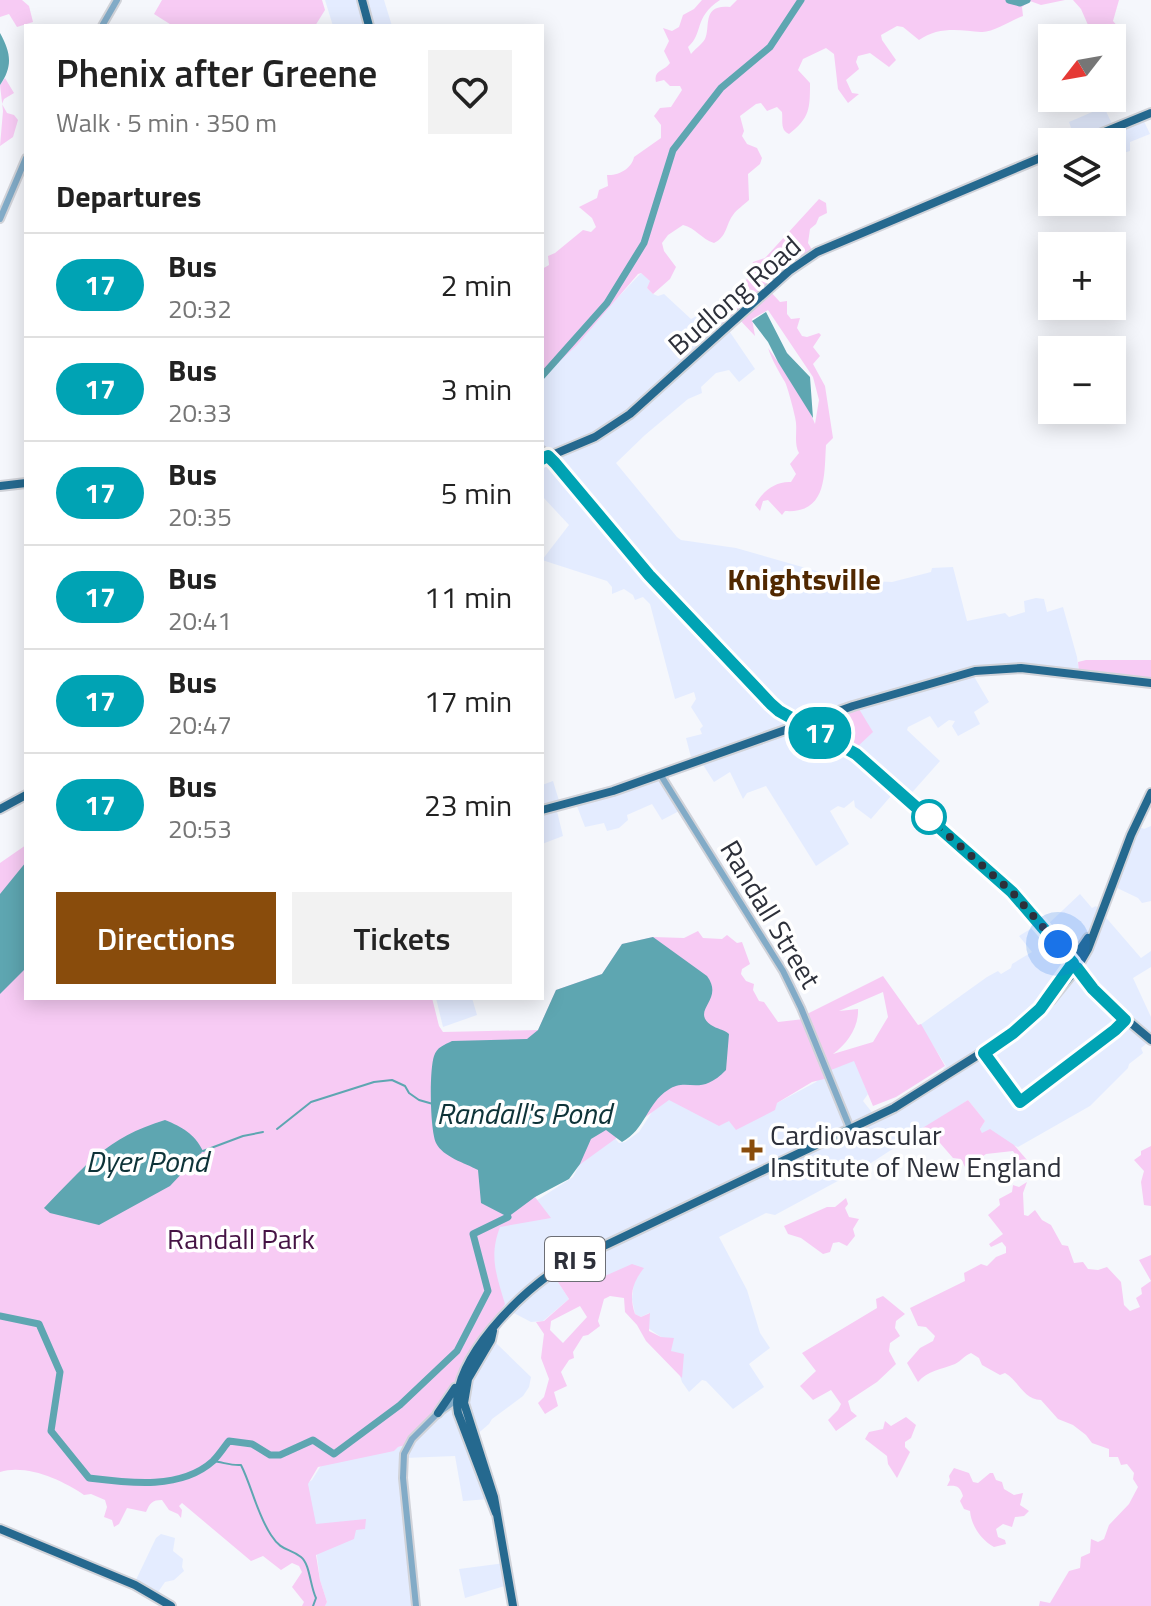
<!DOCTYPE html>
<meta charset="utf-8">
<style>
:root{--surface:#fff;--page:#f2f2f2;--text:#222;--muted:#767676;--line:#e0e0e0;--accent:#894c0c}
body{margin:0;font-family:"Titillium Web",sans-serif;background:var(--page);color:var(--text);height:100vh;display:flex;flex-direction:column;font-size:30px;white-space:nowrap}
*{box-sizing:border-box;margin:0}
p{font-size:26px;color:var(--muted)}
.icon{flex:none;width:44px;height:44px;fill:none;stroke:currentColor;stroke-width:2;stroke-linecap:round;stroke-linejoin:round}
.map{position:relative;flex:1;overflow:hidden}
.details{position:absolute;left:24px;top:24px;width:520px;height:976px;display:flex;flex-direction:column;background:var(--surface);border-radius:0px;box-shadow:0 4px 20px #0003}
.details>*{flex:none}
.badge{padding:0 16px;border-radius:26px;font-size:28px;line-height:52px}
.needle{width:52px;rotate:239deg}
.buttons{position:absolute;left:1038px;top:24px;display:grid;gap:16px}
.buttons a{display:grid;place-items:center;width:88px;height:88px;border-radius:0px;background:var(--surface);box-shadow:0 4px 20px #0003;font-size:40px}
.you{position:absolute;width:40px;height:40px;margin:-20px;border:6px solid #fff;border-radius:50%;background:#1a73e8;box-shadow:0 0 0 12px #1a73e833}
.map>.badge{position:absolute;translate:-50% -50%;box-shadow:0 0 0 4px #fff}
h2{padding:0 32px;font-size:30px;line-height:72px}
.round{display:grid;place-items:center;flex:none;width:84px;height:84px;border-radius:0px;background:var(--page)}
.head{display:flex;align-items:center;justify-content:space-between;height:136px;padding:0 32px}
h1{font-size:38px;font-weight:600;line-height:60px}
.cta{display:flex;gap:16px;margin-top:auto;padding:16px 32px}
.cta a{flex:1;height:92px;border-radius:0px;background:var(--accent);color:#fff;font-size:32px;font-weight:600;line-height:92px;text-align:center}
.cta a+a{background:var(--page);color:var(--text)}
ul{padding:0;list-style:none}
li{display:flex;align-items:center;gap:24px;height:104px;padding:0 32px;border-top:2px solid var(--line)}
li div{flex:1}
li b{display:block;font-size:30px}
li em{font-style:normal}
li .badge{min-width:88px;font-weight:700;text-align:center}
.map>svg:first-child{display:block}
.built{fill:#e4ecff}
.green{fill:#f7cbf4;fill-rule:evenodd}
.water{fill:#5ea6b1}
.lines{fill:none;stroke-linecap:round;stroke-linejoin:round}
.stream{stroke:#5ea6b1;stroke-width:2}
.river{stroke:#5ea6b1;stroke-width:7}
.minor-casing{stroke:#d1d3d9;stroke-width:10}
.major-casing{stroke:#d1d3d9;stroke-width:12}
.minor{stroke:#82abc7;stroke-width:6}
.major{stroke:#25698f;stroke-width:8}
.line-casing{stroke:#fff;stroke-width:18}
.line{stroke:#00a3b4;stroke-width:12}
.walk{stroke:#2d303a;stroke-width:8;stroke-dasharray:0 14.4}
.stop-dot{fill:#fff;stroke:#00a3b4;stroke-width:4}
.poi-dot{fill:#894c0c;stroke:#fff;stroke-width:3}
.labels{text-anchor:middle;dominant-baseline:central;stroke-width:7;stroke-linejoin:round;paint-order:stroke}
.shield{fill:#fff;stroke:#6c6e75;stroke-width:2}
.shield-label{font-size:26px;font-weight:bold;fill:#2d303a}
.street-label{font-size:28px;fill:#2d303a;stroke:#fff}
.poi-label{font-size:28px;fill:#2d303a;stroke:#fff;text-anchor:start}
.park-label{font-size:28px;fill:#461345;stroke:#fff}
.neighbourhood-label{font-size:30px;font-weight:bold;fill:#512800;stroke:#fff}
.water-label{font-size:30px;font-style:italic;fill:#0e3338;stroke:#fff}
</style>
<div class="map">
<svg width="1151" height="1606" viewBox="0 0 1151 1606">
<rect width="100%" height="100%" fill="#f5f7fc"/>
<path class="built" d="M 325,0 L 384,0 L 392,26 L 333,26 Z
M 1104,107 L 1114,128 L 1142,117 L 1150,134 L 1130,142 L 1130,151 L 1123,153 L 1122,149 L 1112,152 L 1112,142 L 1106,142 L 1104,133 L 1076,142 L 1069,122 Z
M 641,273 L 651,281 L 647,288 L 653,294 L 658,296 L 664,294 L 691,319 L 709,309 L 717,313 L 755,369 L 739,382 L 729,370 L 716,373 L 701,387 L 702,393 L 688,399 L 645,435 L 616,463 L 677,537 L 681,540 L 736,548 L 848,580 L 892,582 L 931,572 L 932,568 L 953,567 L 967,621 L 1005,613 L 1009,617 L 1025,612 L 1024,601 L 1036,598 L 1044,599 L 1047,612 L 1063,607 L 1077,657 L 1079,673 L 1022,668 L 972,673 L 989,702 L 974,712 L 980,724 L 958,736 L 952,726 L 955,721 L 949,720 L 938,728 L 930,716 L 908,727 L 907,730 L 940,761 L 908,797 L 897,789 L 871,819 L 855,807 L 854,800 L 844,808 L 838,806 L 830,811 L 849,844 L 816,866 L 766,786 L 747,793 L 743,799 L 730,772 L 714,782 L 700,760 L 692,761 L 686,738 L 702,734 L 700,729 L 703,726 L 691,707 L 696,699 L 694,692 L 675,699 L 650,604 L 643,597 L 635,600 L 633,595 L 624,589 L 612,594 L 612,587 L 607,581 L 542,560 L 569,525 L 542,496 L 542,378 Z
M 660,774 L 681,810 L 662,820 L 652,804 L 627,815 L 628,820 L 619,828 L 607,831 L 604,823 L 585,827 L 575,801 Z
M 553,781 L 560,804 L 556,807 L 563,836 L 542,844 L 542,785 Z
M 1136,825 L 1144,829 L 1151,826 L 1151,901 L 1142,903 L 1138,898 L 1111,885 Z
M 1080,894 L 1092,908 L 1096,906 L 1141,958 L 1151,951 L 1151,967 L 1133,978 L 1151,1017 L 1151,1040 L 1141,1048 L 1143,1053 L 1138,1057 L 1129,1064 L 1128,1068 L 1090,1106 L 1018,1147 L 982,1133 L 980,1129 L 985,1121 L 968,1100 L 871,1163 L 775,1215 L 766,1213 L 719,1237 L 747,1290 L 760,1333 L 770,1348 L 749,1364 L 764,1387 L 733,1409 L 706,1381 L 702,1380 L 689,1392 L 682,1382 L 672,1352 L 661,1337 L 648,1328 L 649,1313 L 641,1317 L 635,1314 L 632,1299 L 634,1281 L 643,1269 L 634,1266 L 598,1279 L 574,1279 L 566,1276 L 560,1268 L 552,1273 L 569,1299 L 543,1321 L 531,1322 L 510,1311 L 499,1321 L 492,1315 L 490,1241 L 502,1223 L 573,1177 L 593,1138 L 611,1134 L 619,1143 L 625,1142 L 639,1132 L 663,1095 L 724,1115 L 777,1103 L 816,1082 L 826,1071 L 852,1060 L 855,1060 L 868,1094 L 863,1101 L 875,1116 L 947,1076 L 943,1069 L 946,1066 L 920,1025 L 987,977 L 998,971 L 1001,974 L 1011,968 L 1012,964 L 1032,952 L 1019,936 L 1040,923 L 1047,925 Z
M 436,998 L 472,998 L 477,1015 L 443,1027 Z
M 493,1336 L 497,1344 L 531,1377 L 529,1387 L 523,1396 L 492,1419 L 489,1424 L 468,1442 L 489,1499 L 463,1501 L 455,1456 L 404,1458 L 416,1606 L 325,1606 L 327,1602 L 320,1580 L 313,1525 L 298,1489 L 312,1480 L 322,1464 L 407,1445 Z
M 161,1534 L 175,1538 L 173,1551 L 183,1559 L 182,1567 L 184,1571 L 174,1580 L 165,1582 L 156,1595 L 134,1584 L 156,1538 Z
M 505,1563 L 508,1585 L 465,1598 L 459,1569 Z"/>
<path class="green" d="M 0,0 L 22,0 L 29,6 L 33,22 L 17,27 L 9,14 L 0,17 Z
M 162,0 L 322,0 L 325,10 L 315,26 L 173,26 L 154,14 Z
M 702,0 L 720,0 C 693,18 704,33 688,47 L 691,54 C 694,50 702,44 705,39 C 711,27 701,4 730,7 L 737,0 L 1065,0 L 1041,5 L 1030,1 L 1022,7 L 1023,16 C 1012,20 993,33 981,32 C 961,30 938,26 919,40 L 903,27 L 897,26 L 881,35 L 882,40 L 896,60 L 889,67 L 870,53 L 858,56 L 856,62 L 859,69 L 846,80 L 852,93 L 859,94 L 848,103 L 838,89 L 834,54 L 826,48 L 803,59 L 798,70 L 810,83 C 810,108 810,118 789,134 C 780,130 783,121 782,112 L 777,107 L 767,111 L 761,103 L 756,104 L 740,116 L 744,131 L 742,136 L 747,144 L 757,148 L 762,158 L 760,164 L 748,174 L 749,200 C 744,205 737,209 733,215 C 726,224 727,237 714,243 C 701,239 696,228 683,225 L 668,235 L 662,243 L 664,251 L 676,267 L 670,279 L 653,294 L 647,288 L 650,281 L 641,273 L 638,274 L 577,345 L 542,378 L 542,269 L 549,265 L 548,256 L 555,253 L 583,230 L 591,232 L 596,227 L 592,218 L 579,207 L 597,198 L 599,190 L 608,186 L 607,175 C 619,176 632,168 634,157 L 661,138 L 661,125 L 654,116 L 660,108 L 671,107 L 682,90 L 680,86 L 670,86 L 664,80 L 656,82 C 653,70 665,71 670,63 L 664,51 L 669,41 L 663,28 L 672,31 L 679,27 L 683,15 L 694,9 Z
M 1073,0 L 1119,0 L 1113,21 L 1119,28 L 1113,31 L 1112,38 L 1077,38 L 1076,35 L 1087,29 L 1088,25 L 1081,9 Z
M 5,78 L 14,93 L 4,99 L 2,104 L 7,113 L 14,115 L 18,120 L 13,137 L 0,146 L 3,111 L 0,85 Z
M 819,199 L 826,203 L 827,213 L 819,217 L 816,224 L 810,229 L 808,243 L 814,253 L 769,290 L 780,302 L 787,301 L 787,314 L 791,319 L 800,318 L 797,328 L 802,336 L 807,337 L 819,333 L 821,335 L 813,347 L 820,356 L 813,364 L 825,386 L 833,438 L 826,445 C 824,473 828,514 785,511 L 782,515 L 768,500 L 763,501 L 760,511 L 755,505 C 762,492 775,481 791,482 L 796,474 L 790,464 L 799,453 C 794,444 797,433 796,423 C 796,418 787,385 785,382 C 779,372 772,360 768,348 L 805,400 L 815,424 L 819,400 L 813,377 L 768,310 L 752,319 L 755,336 L 738,318 L 723,331 L 722,322 L 717,313 C 729,309 736,305 736,290 L 744,286 L 753,262 L 765,258 Z
M 1086,660 L 1151,660 L 1151,683 L 1079,673 L 1078,662 Z
M 859,709 L 873,732 L 856,748 L 818,727 L 818,723 Z
M 26,845 L 26,998 L 432,998 L 439,1026 L 443,1032 L 538,1030 L 556,990 L 602,974 L 622,944 L 653,937 L 684,938 L 698,931 L 703,938 L 722,939 L 727,935 L 737,943 L 742,942 L 750,964 L 742,969 L 741,974 L 746,981 L 754,984 L 753,990 L 759,1001 L 764,1002 L 778,1022 L 804,1019 L 807,1014 L 883,976 L 918,1025 L 921,1024 L 945,1066 L 896,1097 L 873,1106 L 854,1061 L 831,1070 L 825,1057 L 821,1058 L 828,1078 L 812,1082 L 777,1103 L 775,1110 L 736,1130 L 729,1121 L 719,1126 L 669,1100 L 535,1197 L 551,1218 L 500,1227 C 489,1256 496,1274 505,1304 L 496,1318 L 499,1321 L 445,1403 L 406,1445 L 398,1447 L 394,1451 L 318,1467 L 308,1484 L 316,1524 L 366,1519 L 365,1529 L 356,1530 L 354,1539 L 316,1555 L 320,1580 L 327,1602 L 325,1606 L 302,1606 L 304,1602 L 292,1587 L 302,1572 L 299,1566 L 292,1563 L 281,1570 L 263,1556 L 251,1561 L 182,1503 L 179,1506 L 182,1510 L 181,1518 L 178,1514 L 169,1510 L 162,1500 C 152,1500 150,1503 146,1512 L 127,1508 L 119,1524 L 114,1527 L 112,1520 L 104,1517 L 107,1507 L 105,1500 L 91,1494 L 84,1495 C 62,1480 27,1464 0,1472 L 0,863 ZM 883,992 L 888,1017 L 873,1042 L 833,1054 C 847,1044 859,1027 858,1009 L 839,1011 Z
M 968,1100 L 985,1121 L 980,1129 L 982,1133 L 990,1129 L 1014,1145 L 1027,1160 L 1021,1163 L 1013,1151 L 986,1154 L 976,1161 L 977,1172 L 968,1173 L 961,1159 L 953,1158 L 940,1143 L 933,1143 L 928,1146 L 922,1143 L 916,1132 Z
M 1151,1146 L 1151,1206 L 1144,1205 L 1141,1182 L 1144,1171 L 1134,1160 L 1141,1155 L 1141,1151 Z
M 1027,1182 L 1023,1193 L 1024,1215 L 1028,1216 L 1035,1210 L 1042,1220 L 1051,1225 L 1062,1245 L 1068,1246 L 1074,1263 L 1083,1262 L 1088,1269 L 1098,1270 L 1107,1267 L 1121,1282 L 1124,1305 L 1130,1311 L 1140,1307 L 1136,1298 L 1142,1294 L 1141,1288 L 1151,1281 L 1139,1260 L 1151,1255 L 1151,1606 L 1039,1606 L 1040,1601 L 1050,1603 L 1069,1571 L 1080,1568 L 1081,1557 L 1090,1553 L 1091,1539 L 1098,1542 L 1104,1539 L 1109,1525 L 1129,1504 L 1138,1487 L 1133,1479 L 1134,1473 L 1127,1464 L 1121,1465 L 1118,1457 L 1109,1457 L 1109,1449 L 1092,1443 L 1086,1435 L 1073,1425 L 1058,1419 L 1041,1400 C 1023,1399 1019,1381 1005,1373 L 1000,1375 L 982,1365 L 979,1358 L 971,1353 C 964,1356 961,1361 955,1364 C 942,1369 927,1371 918,1382 L 907,1363 L 920,1348 L 933,1341 L 935,1336 L 926,1327 L 918,1326 L 910,1308 L 965,1281 L 964,1273 L 981,1264 L 987,1266 L 996,1257 L 1006,1253 L 1006,1247 L 1002,1242 L 991,1247 L 989,1244 L 1003,1234 L 988,1215 L 1000,1205 L 999,1199 L 1012,1192 L 1013,1185 L 1019,1187 Z
M 846,1198 L 848,1204 L 845,1208 L 849,1217 L 859,1219 L 853,1229 L 855,1236 L 847,1246 L 839,1242 L 833,1243 L 830,1252 L 823,1254 L 801,1238 L 788,1234 L 784,1226 L 827,1207 L 835,1207 Z
M 632,1264 L 644,1268 C 632,1283 629,1296 635,1314 L 641,1317 L 650,1313 L 649,1331 L 661,1337 L 674,1338 L 671,1351 L 684,1354 L 682,1378 L 646,1341 L 637,1325 L 625,1312 L 624,1298 L 610,1296 L 604,1299 L 598,1321 L 600,1326 L 588,1335 L 583,1336 L 573,1352 L 574,1358 L 569,1360 L 561,1372 L 567,1386 L 554,1392 L 558,1406 L 545,1414 L 538,1403 L 544,1397 L 549,1379 L 541,1358 L 544,1334 L 536,1322 L 544,1321 L 569,1299 L 552,1273 L 559,1267 L 565,1276 L 570,1275 L 574,1279 L 585,1276 L 598,1279 ZM 580,1306 L 587,1317 L 563,1343 L 550,1330 L 551,1321 Z
M 883,1296 L 905,1314 L 896,1321 L 895,1328 L 900,1336 L 890,1343 L 889,1351 L 896,1364 L 877,1382 L 848,1401 L 851,1411 L 857,1416 L 836,1431 L 828,1420 L 838,1410 L 841,1404 L 831,1390 L 813,1400 L 800,1386 L 816,1371 L 802,1353 L 877,1308 L 876,1299 Z
M 906,1417 L 916,1425 L 911,1438 L 905,1442 L 905,1447 L 910,1452 L 897,1478 L 888,1464 L 887,1456 L 865,1439 L 869,1432 L 883,1429 L 885,1421 L 891,1426 Z
M 954,1468 L 969,1473 L 973,1482 L 978,1483 L 990,1473 L 993,1473 L 996,1480 L 1002,1482 L 1004,1489 L 1014,1495 L 1023,1493 L 1020,1505 L 1029,1511 L 1024,1516 L 1015,1517 L 1012,1527 L 1003,1524 L 996,1529 L 998,1537 L 1005,1540 L 1006,1544 L 994,1547 C 981,1540 971,1525 970,1511 L 964,1509 L 960,1501 L 963,1496 C 960,1486 956,1485 947,1486 L 950,1480 L 949,1476 Z"/>
<path class="water" d="M 0,33 C 11,53 13,66 0,85 Z
M 766,312 L 787,353 L 810,377 L 813,418 L 778,362 L 768,342 L 752,321 Z
M 26,862 L 26,968 L 0,994 L 0,894 Z
M 653,937 L 707,976 C 725,1000 690,1010 711,1025 C 717,1029 723,1029 729,1034 L 726,1070 C 699,1098 688,1076 668,1090 C 647,1103 645,1130 622,1142 L 606,1130 L 591,1139 L 580,1164 L 569,1179 L 535,1197 L 508,1217 L 481,1203 L 478,1170 C 465,1163 443,1157 436,1143 C 430,1130 429,1071 434,1056 C 437,1047 444,1045 452,1041 L 527,1039 L 538,1030 L 556,990 L 602,974 L 622,944 Z
M 165,1120 C 182,1127 194,1133 203,1151 L 170,1186 L 99,1225 L 50,1213 L 44,1208 C 86,1165 106,1138 165,1120 Z"/>
<g class="lines">
<path class="stream" d="M 277,1129 L 311,1102 L 374,1082 L 392,1080 L 405,1086 L 409,1093 L 419,1100 L 433,1104
M 203,1151 L 243,1136 L 263,1132
M 212,1461 C 223,1462 231,1466 241,1465 C 252,1487 257,1514 271,1535 C 282,1552 288,1547 301,1557 C 310,1564 310,1586 316,1598 L 313,1606"/>
<path class="river" d="M 1009,0 L 1020,3 L 1027,0
M 542,376 L 607,303 L 644,243 L 673,150 L 721,88 L 770,47 L 801,0
M 0,1316 L 39,1324 L 60,1372 L 51,1431 L 89,1478 C 129,1483 181,1490 213,1461 C 219,1455 224,1447 229,1441 L 252,1444 L 270,1455 L 280,1455 L 313,1440 L 334,1454 L 400,1405 L 457,1351 L 488,1291 L 473,1234 L 508,1217"/>
<defs>
<path id="minor" d="M 102,26 L 117,0
M 0,219 L 26,158
M 660,774 L 783,971 L 801,1008 L 850,1128
M 416,1606 L 403,1478 L 404,1454 L 412,1439 L 438,1413 L 459,1398"/>
<path id="major" d="M 362,0 L 369,26
M 1080,142 L 1151,113
M 542,451 L 658,585 L 774,707 L 856,754 L 973,856 L 1028,909 L 1107,1003 L 1151,1040
M 545,458 L 595,437 L 630,414 L 789,271 L 817,252 L 1052,153
M 0,486 L 26,483
M 0,809 L 26,795
M 542,810 L 613,791 L 853,706 L 975,671 L 1021,668 L 1151,683
M 1048,996 L 1088,938
M 493,1331 L 491,1340 L 468,1379 L 464,1403 L 494,1497 L 513,1606
M 438,1413 L 455,1388
M 496,1513 L 458,1413 C 448,1362 523,1289 564,1265 L 894,1108 L 1013,1033 L 1051,1000 L 1077,968 L 1088,949 L 1131,835 L 1151,793
M 0,1529 L 135,1585 L 171,1606"/>
</defs>
<use href="#minor" class="minor-casing"/>
<use href="#major" class="major-casing"/>
<use href="#minor" class="minor"/>
<use href="#major" class="major"/>
</g>
<g class="lines">
<defs>
<path id="line" d="M 542,459 L 548,456 L 555,463 L 649,575 L 771,704 L 779,711 L 856,754 L 1012,892 L 1073,963 L 1040,1009 L 1013,1033 L 984,1053 L 1020,1102 L 1115,1030 L 1125,1020 L 1093,989 L 1077,968"/>
</defs>
<use href="#line" class="line-casing"/>
<use href="#line" class="line"/>
<path class="walk" d="M 929,817 L 923,813 L 1012,892 L 1058,944"/>
</g>
<circle class="stop-dot" cx="929" cy="817" r="16"/>
<path class="poi-dot" d="M748 1138h8v8h8v8h-8v8h-8v-8h-8v-8h8z"/>
<g class="labels">
<rect class="shield" x="545" y="1237" width="60" height="44" rx="6"/>
<g class="shield-label">
<text x="575" y="1259">RI 5</text>
</g>
<g class="street-label">
<text transform="translate(734 295) rotate(-41)">Budlong Road</text>
<text transform="translate(771 914) rotate(59)">Randall Street</text>
</g>
<g class="poi-label">
<text x="770" y="1134">Cardiovascular<tspan x="770" dy="32">Institute of New England</tspan></text>
</g>
<g class="park-label">
<text x="241" y="1238">Randall Park</text>
</g>
<g class="neighbourhood-label">
<text x="804" y="579">Knightsville</text>
</g>
<g class="water-label">
<text x="524" y="1113">Randall's Pond</text>
<text x="147" y="1161">Dyer Pond</text>
</g>
</g>
</svg>
<div class="buttons">
<a><svg class="needle" viewBox="-14 -14 28 28"><path d="M0-13l5 13h-10z" fill="#e53935"/><path d="M0 13l5-13h-10z" fill="#767676"/></svg></a>
<a><svg class="icon" aria-label="layers" viewBox="0 0 24 24"><path d="M12 4l9 5-9 5-9-5zM3 14l9 5 9-5"/></svg></a>
<a>+</a>
<a>−</a>
</div>
<div class="you" style="left:1058px;top:944px"></div>
<b class="badge" style="left:820px;top:733px;background:#00a3b4;color:#fff">17</b>
<section class="details">
<div class="head"><div><h1>Phenix after Greene</h1><p>Walk · 5 min · 350 m</p></div><a class="round"><svg class="icon" aria-label="heart" viewBox="0 0 24 24"><path d="M12 20l-8-8c-3-5 5-10 8-4 3-6 11-1 8 4z"/></svg></a></div>
<h2>Departures</h2>
<ul>
<li><span class="badge" style="background:#00a3b4;color:#fff">17</span><div><b>Bus</b><p>20:32</p></div><em>2 min</em></li>
<li><span class="badge" style="background:#00a3b4;color:#fff">17</span><div><b>Bus</b><p>20:33</p></div><em>3 min</em></li>
<li><span class="badge" style="background:#00a3b4;color:#fff">17</span><div><b>Bus</b><p>20:35</p></div><em>5 min</em></li>
<li><span class="badge" style="background:#00a3b4;color:#fff">17</span><div><b>Bus</b><p>20:41</p></div><em>11 min</em></li>
<li><span class="badge" style="background:#00a3b4;color:#fff">17</span><div><b>Bus</b><p>20:47</p></div><em>17 min</em></li>
<li><span class="badge" style="background:#00a3b4;color:#fff">17</span><div><b>Bus</b><p>20:53</p></div><em>23 min</em></li>
</ul>
<div class="cta"><a>Directions</a><a>Tickets</a></div>
</section>
</div>
